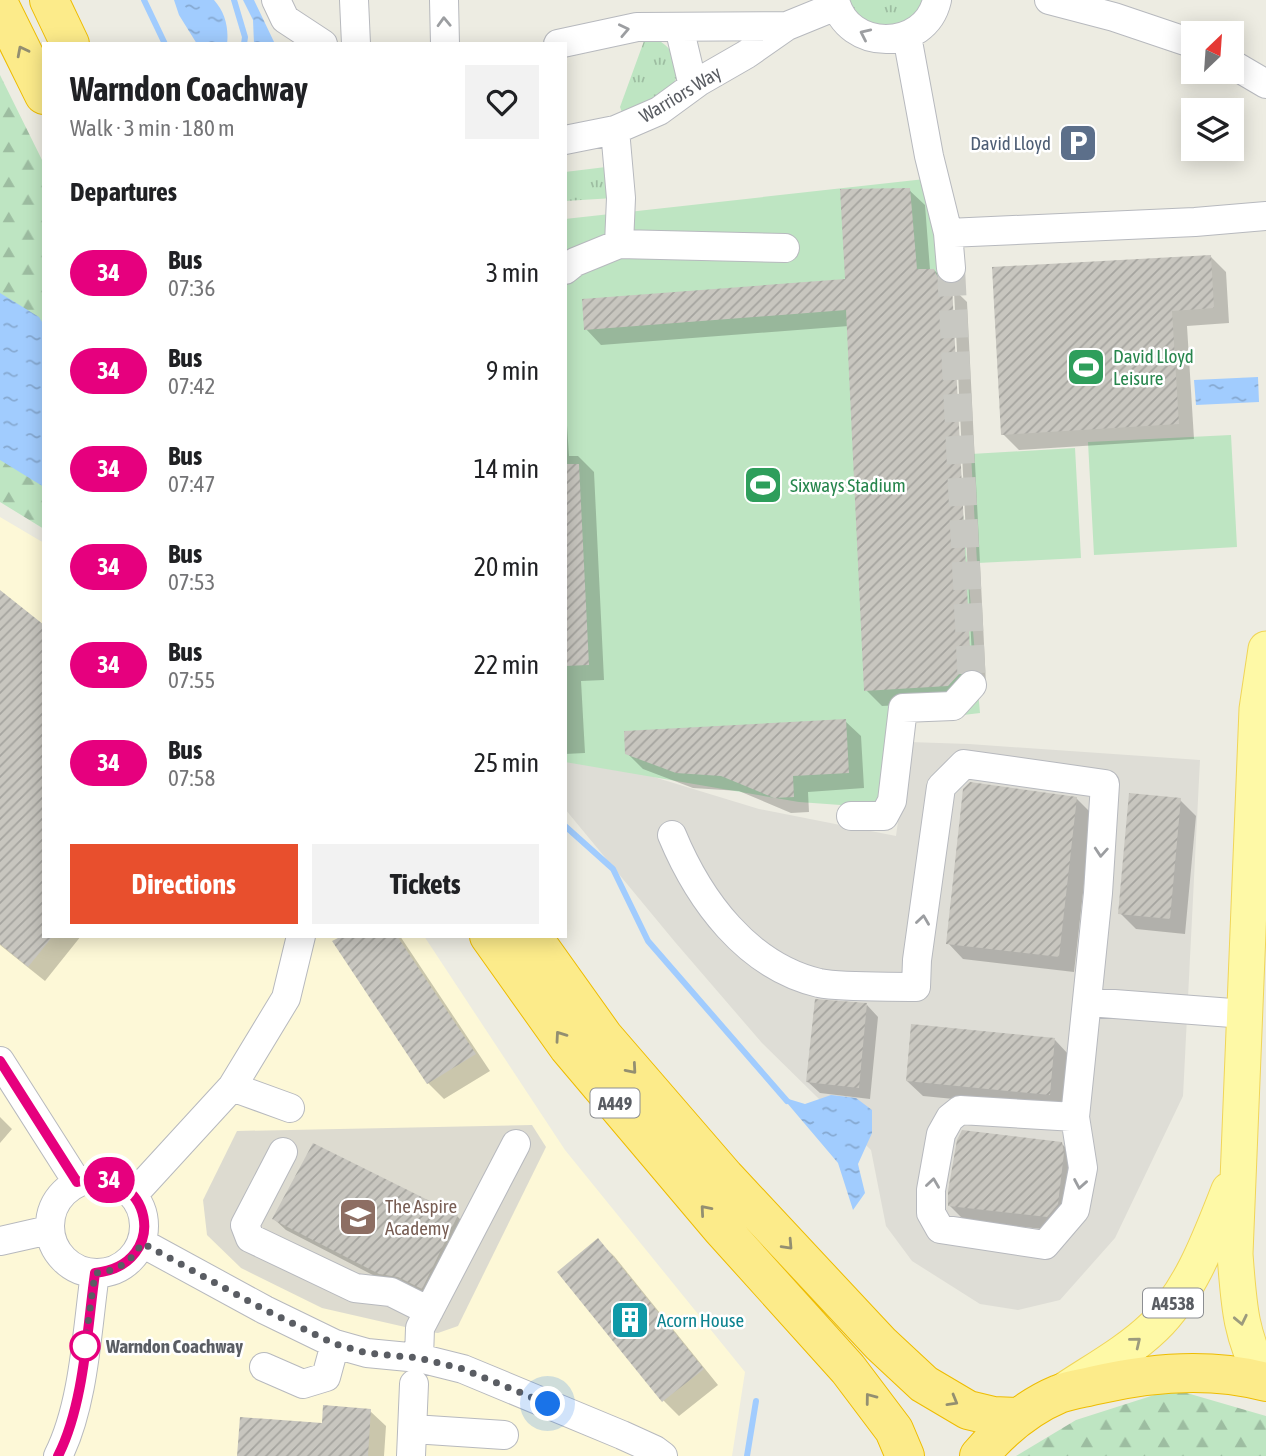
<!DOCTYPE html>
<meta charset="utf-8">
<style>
:root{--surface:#fff;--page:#f2f2f2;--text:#202124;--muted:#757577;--accent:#e84f2d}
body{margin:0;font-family:"Asap Condensed",sans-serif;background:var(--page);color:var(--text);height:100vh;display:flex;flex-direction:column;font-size:26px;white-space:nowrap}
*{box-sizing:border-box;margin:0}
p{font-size:23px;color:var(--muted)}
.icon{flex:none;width:38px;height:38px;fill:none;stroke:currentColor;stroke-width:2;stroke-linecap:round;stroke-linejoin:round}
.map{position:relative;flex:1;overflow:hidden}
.side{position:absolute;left:42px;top:42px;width:525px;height:896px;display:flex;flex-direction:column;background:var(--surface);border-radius:0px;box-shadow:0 4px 18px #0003}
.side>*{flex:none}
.badge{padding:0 14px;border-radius:23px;font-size:24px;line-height:46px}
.needle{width:46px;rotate:25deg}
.tools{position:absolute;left:1181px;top:21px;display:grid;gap:14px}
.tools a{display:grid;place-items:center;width:63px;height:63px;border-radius:0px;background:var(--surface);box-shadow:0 4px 18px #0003;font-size:35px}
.you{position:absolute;width:35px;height:35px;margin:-18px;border:5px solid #fff;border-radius:50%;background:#1a73e8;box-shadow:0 0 0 10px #1a73e833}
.map>.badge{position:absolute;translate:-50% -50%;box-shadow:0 0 0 4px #fff}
h2{padding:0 28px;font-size:26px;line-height:63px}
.round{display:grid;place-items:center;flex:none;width:74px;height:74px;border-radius:0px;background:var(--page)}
.overview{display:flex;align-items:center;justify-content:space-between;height:119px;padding:0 28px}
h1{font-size:33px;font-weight:700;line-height:52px}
.primary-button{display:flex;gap:14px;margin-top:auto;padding:14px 28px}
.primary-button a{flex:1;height:80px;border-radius:0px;background:var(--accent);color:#fff;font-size:28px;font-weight:700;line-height:80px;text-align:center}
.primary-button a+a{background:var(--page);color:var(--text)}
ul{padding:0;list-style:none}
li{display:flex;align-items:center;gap:21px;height:98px;padding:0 28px}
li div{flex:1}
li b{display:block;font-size:26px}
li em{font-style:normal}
li .badge{min-width:77px;font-weight:700;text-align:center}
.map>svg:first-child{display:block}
.commercial{fill:#fdf8d7}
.industrial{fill:#deddd6}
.education{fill:#dddbd0}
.grass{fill:url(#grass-tufts)}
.forest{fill:url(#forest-firs)}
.garden{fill:#bee5c2}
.water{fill:url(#water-ripples)}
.shadow{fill:#0003;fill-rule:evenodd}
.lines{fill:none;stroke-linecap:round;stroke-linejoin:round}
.stream{stroke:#a1ccfe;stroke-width:6}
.building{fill:url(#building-hatch)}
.minor-tunnel{stroke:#c8c8c2;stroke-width:28;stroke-dasharray:28 14;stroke-linecap:butt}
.minor-casing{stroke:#b7b9be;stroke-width:30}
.major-casing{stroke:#f0d558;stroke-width:37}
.highway-casing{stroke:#eebc01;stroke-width:40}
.minor{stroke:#fff;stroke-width:28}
.major{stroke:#fef9a6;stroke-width:35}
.highway{stroke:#fceb8a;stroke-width:38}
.oneway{stroke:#9c9ea1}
.oneway2{stroke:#938f71}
.oneway3{stroke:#9c9b7e}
.line-casing{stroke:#fff;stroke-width:16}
.line{stroke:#e6007e;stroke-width:10}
.walk{stroke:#5a5d63;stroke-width:7;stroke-dasharray:0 12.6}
.stop-dot{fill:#fff;stroke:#e6007e;stroke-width:3.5}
.labels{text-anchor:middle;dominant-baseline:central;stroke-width:5;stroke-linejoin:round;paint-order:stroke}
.shield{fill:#fff;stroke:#8c8e92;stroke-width:2}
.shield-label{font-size:18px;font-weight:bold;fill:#5a5d63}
.street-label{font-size:19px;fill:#5a5d63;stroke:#fff}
.service-label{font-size:19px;fill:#4e5e75;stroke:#fff;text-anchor:end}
.leisure-label{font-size:19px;fill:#27864d;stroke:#fff;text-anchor:start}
.education-label{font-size:19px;fill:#785e54;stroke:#fff;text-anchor:start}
.culture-label{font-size:19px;fill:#0d838f;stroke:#fff;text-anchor:start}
.stop-label{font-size:19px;font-weight:bold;fill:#5a5d63;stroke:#fff;text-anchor:start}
</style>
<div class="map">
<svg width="1266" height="1456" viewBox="0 0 1266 1456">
<defs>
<pattern id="grass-tufts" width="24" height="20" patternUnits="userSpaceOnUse" patternTransform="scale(1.75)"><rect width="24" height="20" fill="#bee5c2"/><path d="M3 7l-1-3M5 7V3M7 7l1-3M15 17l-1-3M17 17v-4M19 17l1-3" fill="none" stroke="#9dbda1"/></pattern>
<pattern id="forest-firs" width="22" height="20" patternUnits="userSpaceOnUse" patternTransform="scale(1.75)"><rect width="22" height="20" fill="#bee5c2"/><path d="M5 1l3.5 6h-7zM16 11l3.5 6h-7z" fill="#9dbda1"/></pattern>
<pattern id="water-ripples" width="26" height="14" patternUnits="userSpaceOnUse" patternTransform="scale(1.75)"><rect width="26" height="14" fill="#a1ccfe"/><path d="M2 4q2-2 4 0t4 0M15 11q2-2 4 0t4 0" fill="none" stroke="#86a9d1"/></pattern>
<pattern id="building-hatch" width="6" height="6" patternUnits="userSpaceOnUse" patternTransform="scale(1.75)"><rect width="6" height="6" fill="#c8c6bf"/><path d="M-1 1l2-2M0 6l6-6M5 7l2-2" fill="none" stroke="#a5a49f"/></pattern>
</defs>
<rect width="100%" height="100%" fill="#edece2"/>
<path class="commercial" d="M 0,517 L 44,543 L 44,936 L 424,936 L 565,1150 L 745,1372 L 732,1456 L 0,1456 Z"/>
<path class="industrial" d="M 909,742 L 969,744 L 1200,760 L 1183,1096 L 1115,1238 L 1060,1300 L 1018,1310 L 980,1304 L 912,1261 L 886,1226 L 871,1150 L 762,1043 L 675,942 L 565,809 L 565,762 L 598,760 L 759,809 L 896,836 Z"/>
<path class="education" d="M 532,1125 L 546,1147 L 458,1326 L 438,1333 L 427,1332 L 322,1308 L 241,1268 L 207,1235 L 203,1200 L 237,1131 Z"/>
<path class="grass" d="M 848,0 L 923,0 L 915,14 L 905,22 L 880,27 L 857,16 Z
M 650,37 C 675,44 687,72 667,93 C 659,101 634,110 623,115 L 620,107 L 644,41 Z
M 614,166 L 614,198 L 565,201 L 565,172 Z"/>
<path class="forest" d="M 0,75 L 44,164 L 44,529 L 0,502 Z
M 1173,1389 L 1266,1416 L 1266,1456 L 1016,1456 L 1076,1420 Z"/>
<path class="garden" d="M 925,179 L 941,256 L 980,713 L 888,724 L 882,808 L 799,802 L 565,762 L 565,219 Z
M 1231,435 L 1237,547 L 1094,555 L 1088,442 Z
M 1075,448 L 1081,558 L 977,563 L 971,454 Z"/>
<path class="water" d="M 174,0 L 214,0 C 225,12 229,28 227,44 L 197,44 L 179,15 Z
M 243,0 L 254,0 L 275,44 L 254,44 L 253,20 Z
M 0,293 L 39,317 L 44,325 L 44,487 L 0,460 Z
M 1258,377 L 1259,402 L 1196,405 L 1194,380 Z
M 831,1095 L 856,1098 L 872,1110 L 872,1133 L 858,1164 L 865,1193 L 853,1210 L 838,1163 L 782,1097 L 805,1104 Z"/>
<path class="shadow" d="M 909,190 L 925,205 L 930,270 L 934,270 L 967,302 L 986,684 L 976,689 L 964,701 L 882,706 L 866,690 L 849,326 L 601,345 L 586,329 L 846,281 ZM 950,288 L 954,291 L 973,678 L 970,678 Z
M 1211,257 L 1226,272 L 1229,323 L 1187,326 L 1194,439 L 1019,450 L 1003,434 Z
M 565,395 L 569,456 L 578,456 L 594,472 L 604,680 L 581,681 L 585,753 L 565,754 Z
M 0,604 L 44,936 L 81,936 L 45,981 L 0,945 Z
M 845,721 L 861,736 L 864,788 L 808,792 L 809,812 L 791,813 L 739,791 L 693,788 L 643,769 L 627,753 Z
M 1076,798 L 1092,814 L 1074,972 L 963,959 L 948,943 Z
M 1180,800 L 1196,816 L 1185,934 L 1136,929 L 1120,913 Z
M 346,936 L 400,936 L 490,1071 L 444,1099 L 428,1083 Z
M 867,1005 L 878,1017 L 870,1099 L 820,1093 L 808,1082 Z
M 1055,1040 L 1070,1056 L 1065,1110 L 923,1096 L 907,1081 Z
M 0,1117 L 12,1129 L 0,1143 Z
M 1061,1143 L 1077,1159 L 1063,1231 L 965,1221 L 949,1205 Z
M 457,1216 L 469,1228 L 434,1299 L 392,1285 L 286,1230 L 274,1219 Z
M 598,1241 L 614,1256 L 718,1385 L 679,1416 L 664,1401 Z
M 370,1411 L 386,1426 L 384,1456 L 239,1456 L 323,1425 Z"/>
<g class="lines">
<path class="stream" d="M 144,0 L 165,44
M 234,0 L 245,37 L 244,44
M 565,826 L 613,869 L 648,941 L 787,1101
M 747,1456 L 756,1401"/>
</g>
<path class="building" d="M 910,188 L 917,269 L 934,269 L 938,278 L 945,283 L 952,284 L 971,669 L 960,673 L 948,686 L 864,691 L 846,310 L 584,330 L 582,299 L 845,279 L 840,189 Z
M 1211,255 L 1214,308 L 1172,311 L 1179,424 L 1001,435 L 992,267 Z
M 565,464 L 579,464 L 589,665 L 565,666 Z
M 0,590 L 44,625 L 44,936 L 53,936 L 28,967 L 0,944 Z
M 846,719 L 849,773 L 793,776 L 794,797 L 774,798 L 721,776 L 676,773 L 625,754 L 624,731 Z
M 970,782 L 1077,797 L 1059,957 L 946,944 L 963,789 Z
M 1129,793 L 1181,798 L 1170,919 L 1118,914 Z
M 342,936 L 397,936 L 476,1054 L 427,1084 L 332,941 Z
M 815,999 L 867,1003 L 859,1088 L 806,1082 Z
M 911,1024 L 1055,1038 L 1050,1095 L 906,1081 Z
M 962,1130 L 1062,1142 L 1064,1153 L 1058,1204 L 1047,1217 L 948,1206 L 948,1191 L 957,1140 Z
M 313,1143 L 458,1215 L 422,1289 L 398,1277 L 379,1274 L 272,1219 Z
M 598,1238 L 704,1369 L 662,1402 L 557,1272 Z
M 323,1405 L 371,1409 L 368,1456 L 237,1456 L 240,1417 L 322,1423 Z"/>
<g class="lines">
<path class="minor-tunnel" d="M 951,268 L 972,685"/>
<defs>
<path id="minor" d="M 276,0 L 285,19 L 323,44
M 354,0 L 356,44
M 444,0 L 445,44
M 835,0 C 847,52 925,52 937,0
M 1049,0 L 1114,17 L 1194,44
M 679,27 L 693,86
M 907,36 L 929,156 L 948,233 L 951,268
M 558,44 L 637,27 L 787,26
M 1232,64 L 1266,84
M 565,140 L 615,130 L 659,111 L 700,81 L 747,54 L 787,26 L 836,6
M 948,233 L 1195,222 L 1266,216
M 619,244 L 785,248
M 565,270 L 575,262 L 619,244 L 621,198 L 615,130
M 851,816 L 884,816 L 892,801 L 903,708 L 953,706 L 972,685
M 672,835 C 699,900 747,966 819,983 C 845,988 888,986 916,987 L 917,960 L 941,787 L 964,764 L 1105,784 L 1098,893 L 1075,1117 L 1083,1168 L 1075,1210 L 1045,1245 L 940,1229 L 931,1213 L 931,1190 L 941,1134 L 950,1118 L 960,1110 L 1075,1117
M 1088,1002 L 1245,1014
M 0,1061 L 77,1182
M 232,1087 L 290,1108
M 283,1152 L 245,1225 L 250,1238 L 355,1288 L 391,1292 L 429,1311
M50 1226a47 47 0 1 1 94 0a47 47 0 1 1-94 0Z
M 133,1195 L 232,1087 L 286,998 L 301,936
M 0,1241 L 49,1230
M 142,1243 L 265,1310 L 335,1344 L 367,1353 L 419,1358 L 463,1369 L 622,1435 L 655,1450 L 663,1456
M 419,1358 L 420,1328 L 516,1144
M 264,1367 L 303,1384 L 326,1377 L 335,1344
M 413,1429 L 504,1435
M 58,1456 C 84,1405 87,1330 95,1273
M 411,1456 L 414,1384"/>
<path id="major" d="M 1264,1381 C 1240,1333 1239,1307 1235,1254 L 1257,709 L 1266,649
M 1065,1390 C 1095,1370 1128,1352 1154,1327 C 1191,1291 1210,1238 1229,1190"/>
<path id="highway" d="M 49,0 L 70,44
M 0,6 L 44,95
M 489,936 L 568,1047 L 721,1228 L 848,1369 L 894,1430 L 905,1456
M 532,936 L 604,1037 L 725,1177 L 881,1344 L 924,1384 L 968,1410 L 993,1416 L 1019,1417
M 979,1456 C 1000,1431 1028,1407 1059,1394 C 1070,1390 1084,1388 1096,1385 C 1152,1372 1210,1367 1266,1382"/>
</defs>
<use href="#minor" class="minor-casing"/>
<use href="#major" class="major-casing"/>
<use href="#highway" class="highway-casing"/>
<use href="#minor" class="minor"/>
<use href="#major" class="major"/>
<use href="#highway" class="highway"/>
</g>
<defs><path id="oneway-chevron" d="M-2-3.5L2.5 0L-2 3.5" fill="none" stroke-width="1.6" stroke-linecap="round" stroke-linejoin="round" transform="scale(1.75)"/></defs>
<g class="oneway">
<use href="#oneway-chevron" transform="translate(444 22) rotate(-92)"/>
<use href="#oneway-chevron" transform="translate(624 30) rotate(-12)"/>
<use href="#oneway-chevron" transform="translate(865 34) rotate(-155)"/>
<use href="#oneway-chevron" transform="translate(1101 852) rotate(94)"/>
<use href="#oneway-chevron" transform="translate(923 920) rotate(-82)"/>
<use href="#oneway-chevron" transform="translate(933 1183) rotate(-82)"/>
<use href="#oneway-chevron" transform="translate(1080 1184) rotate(100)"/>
</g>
<g class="oneway2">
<use href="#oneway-chevron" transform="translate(22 51) rotate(-117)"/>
<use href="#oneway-chevron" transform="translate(560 1036) rotate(-125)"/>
<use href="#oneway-chevron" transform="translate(632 1069) rotate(49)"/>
<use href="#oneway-chevron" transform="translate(705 1210) rotate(-131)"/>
<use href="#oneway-chevron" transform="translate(788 1245) rotate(47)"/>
<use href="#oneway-chevron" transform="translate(870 1398) rotate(-127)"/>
<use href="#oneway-chevron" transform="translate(953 1401) rotate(30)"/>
</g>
<g class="oneway3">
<use href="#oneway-chevron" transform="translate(1241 1320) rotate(78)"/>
<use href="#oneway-chevron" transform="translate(1136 1342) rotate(-39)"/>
</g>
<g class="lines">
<defs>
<path id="line" d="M 0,1061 L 77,1182 C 153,1162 172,1265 95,1273 C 87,1330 84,1405 58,1456"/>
</defs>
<use href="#line" class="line-casing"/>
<use href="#line" class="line"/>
<path class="walk" d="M 85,1346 L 84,1352 L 95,1273 C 118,1271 130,1263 142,1243 L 265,1310 L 335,1344 L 367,1353 L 419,1358 L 463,1369 L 548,1404"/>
</g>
<defs>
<symbol id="parking-square" viewBox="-11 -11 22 22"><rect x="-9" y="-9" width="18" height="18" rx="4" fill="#5c6f8a" stroke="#fff"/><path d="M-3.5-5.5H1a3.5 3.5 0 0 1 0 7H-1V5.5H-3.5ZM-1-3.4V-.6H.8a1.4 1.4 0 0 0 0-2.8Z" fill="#fff"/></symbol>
<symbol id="stadium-square" viewBox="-11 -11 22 22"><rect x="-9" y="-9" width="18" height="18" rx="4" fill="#2e9e5b" stroke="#fff"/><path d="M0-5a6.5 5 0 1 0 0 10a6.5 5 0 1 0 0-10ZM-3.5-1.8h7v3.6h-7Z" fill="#fff"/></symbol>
<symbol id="school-square" viewBox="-11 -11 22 22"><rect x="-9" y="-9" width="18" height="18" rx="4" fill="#8d6e63" stroke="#fff"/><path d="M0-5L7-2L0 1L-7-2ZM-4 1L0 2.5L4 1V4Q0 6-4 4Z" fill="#fff"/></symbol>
<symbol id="building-square" viewBox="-11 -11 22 22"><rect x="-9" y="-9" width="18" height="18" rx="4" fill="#0f9aa8" stroke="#fff"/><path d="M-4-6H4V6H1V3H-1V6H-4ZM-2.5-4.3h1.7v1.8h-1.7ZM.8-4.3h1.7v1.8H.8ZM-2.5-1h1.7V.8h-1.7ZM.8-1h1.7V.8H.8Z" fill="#fff"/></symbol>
</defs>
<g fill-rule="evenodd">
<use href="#parking-square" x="1056" y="121" width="44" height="44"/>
<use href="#stadium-square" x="1064" y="345" width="44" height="44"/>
<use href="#stadium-square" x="741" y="463" width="44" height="44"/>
<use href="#school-square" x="336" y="1195" width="44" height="44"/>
<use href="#building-square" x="608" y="1298" width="44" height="44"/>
</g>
<circle class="stop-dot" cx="85" cy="1346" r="14"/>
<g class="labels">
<g class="shield">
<rect x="590.5" y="1088.5" width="49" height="29" rx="5"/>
<rect x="1143" y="1288.5" width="60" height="29" rx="5"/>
</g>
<g class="shield-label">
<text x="615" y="1103">A449</text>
<text x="1173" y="1303">A4538</text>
</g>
<g class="street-label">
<text transform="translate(680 94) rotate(-31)">Warriors Way</text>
</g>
<g class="service-label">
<text x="1051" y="143">David Lloyd</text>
</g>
<g class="leisure-label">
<text x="1113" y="356">David Lloyd<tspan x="1113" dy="22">Leisure</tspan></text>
<text x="790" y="485">Sixways Stadium</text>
</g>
<g class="education-label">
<text x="385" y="1206">The Aspire<tspan x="385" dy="22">Academy</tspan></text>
</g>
<g class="culture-label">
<text x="657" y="1320">Acorn House</text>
</g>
<g class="stop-label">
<text x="106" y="1346">Warndon Coachway</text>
</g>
</g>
</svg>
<div class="tools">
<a><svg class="needle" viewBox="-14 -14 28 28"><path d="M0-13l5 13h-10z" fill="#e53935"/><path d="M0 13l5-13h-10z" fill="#757577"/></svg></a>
<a><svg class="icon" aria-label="layers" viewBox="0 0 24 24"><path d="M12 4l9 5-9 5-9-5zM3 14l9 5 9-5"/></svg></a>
</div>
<div class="you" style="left:548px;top:1404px"></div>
<b class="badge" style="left:109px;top:1180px;background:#e6007e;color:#fff">34</b>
<section class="side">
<div class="overview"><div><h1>Warndon Coachway</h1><p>Walk · 3 min · 180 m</p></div><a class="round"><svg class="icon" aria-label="heart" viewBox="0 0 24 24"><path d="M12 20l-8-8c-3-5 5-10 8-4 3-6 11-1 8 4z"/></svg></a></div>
<h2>Departures</h2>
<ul>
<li><span class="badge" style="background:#e6007e;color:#fff">34</span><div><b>Bus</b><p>07:36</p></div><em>3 min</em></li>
<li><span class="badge" style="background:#e6007e;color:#fff">34</span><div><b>Bus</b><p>07:42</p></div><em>9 min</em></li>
<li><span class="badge" style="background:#e6007e;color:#fff">34</span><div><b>Bus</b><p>07:47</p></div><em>14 min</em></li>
<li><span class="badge" style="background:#e6007e;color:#fff">34</span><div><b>Bus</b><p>07:53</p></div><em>20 min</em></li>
<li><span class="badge" style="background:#e6007e;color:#fff">34</span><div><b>Bus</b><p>07:55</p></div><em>22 min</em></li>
<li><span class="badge" style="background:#e6007e;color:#fff">34</span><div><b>Bus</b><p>07:58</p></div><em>25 min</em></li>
</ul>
<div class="primary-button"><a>Directions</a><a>Tickets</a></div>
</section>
</div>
